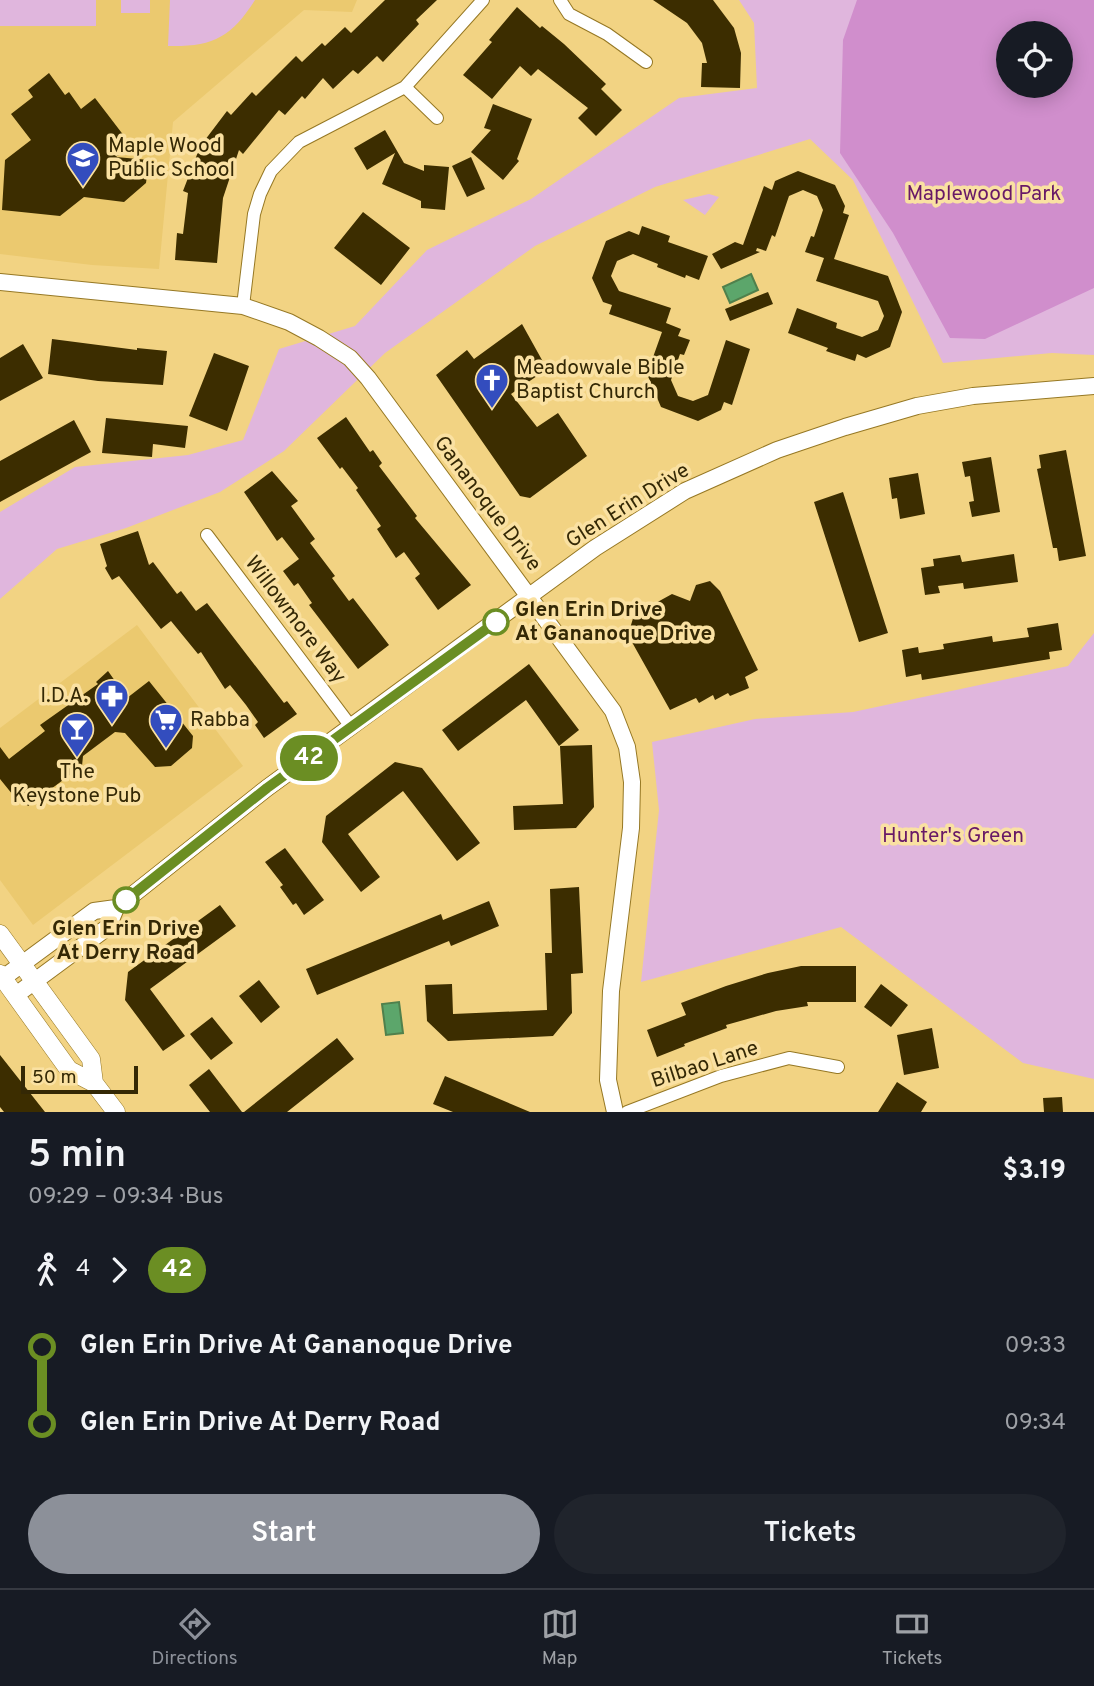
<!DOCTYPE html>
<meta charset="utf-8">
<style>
:root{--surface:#171b24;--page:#20242c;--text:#f1f3f6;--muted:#9ea1a6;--line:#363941;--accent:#8c9099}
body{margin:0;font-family:Overpass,sans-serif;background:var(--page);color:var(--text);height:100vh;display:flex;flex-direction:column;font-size:26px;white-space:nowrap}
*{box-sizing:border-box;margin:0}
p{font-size:23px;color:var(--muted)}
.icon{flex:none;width:38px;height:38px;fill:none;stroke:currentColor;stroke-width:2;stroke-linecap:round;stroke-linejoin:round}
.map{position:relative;height:1112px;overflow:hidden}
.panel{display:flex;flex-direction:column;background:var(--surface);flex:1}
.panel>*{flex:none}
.badge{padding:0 14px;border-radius:23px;font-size:24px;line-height:46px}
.tools{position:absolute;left:996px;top:21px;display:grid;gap:14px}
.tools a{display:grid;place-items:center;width:77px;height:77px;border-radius:50%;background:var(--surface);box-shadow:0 4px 18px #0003;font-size:35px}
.scale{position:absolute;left:21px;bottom:18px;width:117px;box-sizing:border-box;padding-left:7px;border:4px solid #342805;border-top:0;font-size:19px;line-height:24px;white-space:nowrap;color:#342805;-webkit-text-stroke:5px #fae1a2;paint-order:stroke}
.map>.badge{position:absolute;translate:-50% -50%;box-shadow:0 0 0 4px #fff}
.legs{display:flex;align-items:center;gap:10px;height:77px;padding:0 28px;font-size:23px}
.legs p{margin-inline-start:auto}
.overview{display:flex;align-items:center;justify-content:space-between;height:119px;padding:0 28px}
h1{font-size:38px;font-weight:600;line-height:52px}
.cta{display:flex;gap:14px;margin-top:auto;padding:14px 28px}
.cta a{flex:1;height:80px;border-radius:42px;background:var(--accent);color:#fff;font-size:28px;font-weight:600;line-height:80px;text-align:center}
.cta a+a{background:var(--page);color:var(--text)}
ul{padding:0 28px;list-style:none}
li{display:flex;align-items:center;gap:24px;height:77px;font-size:26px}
li i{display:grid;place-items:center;width:10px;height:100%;margin:0 9px;background:currentColor}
li i::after{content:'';width:18px;height:18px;margin:-9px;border:5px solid;border-radius:50%;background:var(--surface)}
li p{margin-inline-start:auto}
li:first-child i{background:linear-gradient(#0000 50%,currentColor 0)}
li:last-child i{background:linear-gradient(currentColor 50%,#0000 0)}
.dock{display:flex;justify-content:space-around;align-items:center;height:98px;border-top:2px solid var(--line);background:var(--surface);font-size:19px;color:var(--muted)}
.dock a{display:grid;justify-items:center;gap:4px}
.dock .selected{color:var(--accent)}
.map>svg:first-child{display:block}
.built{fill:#ebc96f}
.green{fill:#e0b6dd;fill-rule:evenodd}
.forest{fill:#d08ecc;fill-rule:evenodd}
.water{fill:#5ca66b;stroke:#50804c;stroke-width:2}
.building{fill:#3c2d00}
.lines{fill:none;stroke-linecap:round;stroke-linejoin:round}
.minor-casing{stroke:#967824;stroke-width:14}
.tertiary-casing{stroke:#967824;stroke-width:18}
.secondary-casing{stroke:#967824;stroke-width:19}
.minor{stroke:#fff;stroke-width:12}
.tertiary{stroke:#fff;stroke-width:16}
.secondary{stroke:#fff;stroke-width:18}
.line-1-casing{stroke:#fff;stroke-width:16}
.line-1{stroke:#6b8e23;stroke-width:10}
.stop-1-dot{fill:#fff;stroke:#6b8e23;stroke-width:3.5}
.labels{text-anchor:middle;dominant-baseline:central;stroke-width:7;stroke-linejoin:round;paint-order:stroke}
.poi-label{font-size:21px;fill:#342805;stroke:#fae1a2;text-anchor:start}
.park-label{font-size:21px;fill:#681967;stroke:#fae1a2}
.street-label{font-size:21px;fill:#342805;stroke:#fae1a2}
.stop-label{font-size:21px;font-weight:bold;fill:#342805;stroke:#fae1a2;text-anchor:start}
</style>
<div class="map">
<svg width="1094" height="1112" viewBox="0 0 1094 1112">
<rect width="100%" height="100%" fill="#f2d383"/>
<path class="built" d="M 0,0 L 357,0 L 352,12 L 304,10 L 173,122 L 159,269 L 92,265 L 0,254 Z
M 137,625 L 243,766 L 33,925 L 0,880 L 0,728 Z"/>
<path class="green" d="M 0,0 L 96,0 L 96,26 L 0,26 Z
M 121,0 L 150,0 L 150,13 L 121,13 Z
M 170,0 L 255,0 C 231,38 212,47 168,46 Z
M 739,0 L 1094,0 L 1094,355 L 1052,353 L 943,363 L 853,180 L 810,139 L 655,187 L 535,246 L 385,353 L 284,451 L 220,492 L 126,528 L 57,549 L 0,599 L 0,512 L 75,467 L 188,455 L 243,440 L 279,349 L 355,326 L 427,250 L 531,199 L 679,98 L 757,88 L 754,23 ZM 1008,33 L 1060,33 L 1060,86 L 1008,86 Z
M 709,194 L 719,197 L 705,215 L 683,200 Z
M 1094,633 L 1094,1079 L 1023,1063 L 841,927 L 641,982 L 659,810 L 652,742 L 755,719 L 853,712 L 1068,666 Z"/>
<path class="forest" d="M 857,0 L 1094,0 L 1094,288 L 985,339 L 950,338 L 893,233 L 840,153 L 843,40 ZM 1008,33 L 1060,33 L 1060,86 L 1008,86 Z"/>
<path class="water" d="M 751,274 L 758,290 L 730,303 L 723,287 Z
M 399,1002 L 403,1033 L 386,1035 L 382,1004 Z"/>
<path class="building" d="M 385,0 L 437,0 L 416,20 L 419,24 L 383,62 L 377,56 L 358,74 L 353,70 L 333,89 L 323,78 L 305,99 L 302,96 L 285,115 L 279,110 L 243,154 L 239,150 L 223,198 L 217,263 L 175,260 L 177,233 L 183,234 L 188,193 L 183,191 L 203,139 L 205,140 L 227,111 L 231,115 L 252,92 L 256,96 L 296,56 L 302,62 L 322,43 L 325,46 L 345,27 L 351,33 Z
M 653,0 L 713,0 L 734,28 L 741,53 L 740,88 L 701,87 L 702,63 L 707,63 L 702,43 L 687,23 Z
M 517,7 L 540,28 L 542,26 L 564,44 L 606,84 L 601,89 L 622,110 L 596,136 L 578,118 L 588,108 L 538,69 L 531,76 L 520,66 L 492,99 L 463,75 L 492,42 L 489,40 Z
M 49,73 L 65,95 L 69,92 L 81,109 L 95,98 L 131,145 L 116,157 L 149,160 L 146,183 L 124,202 L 84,197 L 60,216 L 2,210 L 5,160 L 31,140 L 11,114 L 33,97 L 28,90 Z
M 493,104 L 532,119 L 517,159 L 519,161 L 503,180 L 471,152 L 491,130 L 484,128 Z
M 385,130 L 404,163 L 424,171 L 424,165 L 449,167 L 445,210 L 421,208 L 421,201 L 382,184 L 395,153 L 367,170 L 354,148 Z
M 471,157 L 485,189 L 467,197 L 452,166 Z
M 798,171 L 835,185 L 845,206 L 843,213 L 849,215 L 834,259 L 888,276 L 902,312 L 890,347 L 866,358 L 857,354 L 855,361 L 826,351 L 828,348 L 788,333 L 797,308 L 837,323 L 836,328 L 862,337 L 878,330 L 884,316 L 878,301 L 816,281 L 824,258 L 805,252 L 811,236 L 814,237 L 823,210 L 817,196 L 803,190 L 789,196 L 775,237 L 772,235 L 766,251 L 757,248 L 756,251 L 760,252 L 721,269 L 712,254 L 735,242 L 743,245 L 764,186 L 772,190 L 775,181 Z
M 363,212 L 410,248 L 381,285 L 334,248 Z
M 642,226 L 670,236 L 668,242 L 708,256 L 699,280 L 686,275 L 685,278 L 657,267 L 658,264 L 633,254 L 617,261 L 611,276 L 619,291 L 671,308 L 666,323 L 681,329 L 678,336 L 690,340 L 684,355 L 680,354 L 671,380 L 678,396 L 693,401 L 708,395 L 726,340 L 750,349 L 732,405 L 724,402 L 721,410 L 698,421 L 661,407 L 647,374 L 662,332 L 609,314 L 612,305 L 603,302 L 592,278 L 606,241 L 629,231 L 639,235 Z
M 768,292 L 773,304 L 730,321 L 725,309 Z
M 522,324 L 547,369 L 511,394 L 537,427 L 558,413 L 587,456 L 530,498 L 520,496 L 436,375 L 467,350 L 474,359 Z
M 52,339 L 137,350 L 137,348 L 167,351 L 163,385 L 98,381 L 48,374 Z
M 23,344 L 43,378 L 0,401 L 0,358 Z
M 214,353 L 249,366 L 227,431 L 189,416 Z
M 346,417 L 370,452 L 373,450 L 382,463 L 379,466 L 417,516 L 415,518 L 471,585 L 438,610 L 415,578 L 420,574 L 404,552 L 396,558 L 377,529 L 381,526 L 356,490 L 358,488 L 342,467 L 340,469 L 317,438 Z
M 106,418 L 188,426 L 185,448 L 153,444 L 152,457 L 102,453 Z
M 74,420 L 91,452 L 0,502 L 0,461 Z
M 1066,450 L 1086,556 L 1059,561 L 1057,548 L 1053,548 L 1037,469 L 1041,468 L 1039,455 Z
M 991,457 L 1000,512 L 972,517 L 969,502 L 974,501 L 970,476 L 965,477 L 962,462 Z
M 272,471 L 298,501 L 291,506 L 315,539 L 310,543 L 335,576 L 332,578 L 349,601 L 353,598 L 389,645 L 358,669 L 309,605 L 312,603 L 298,583 L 294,586 L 283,571 L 299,559 L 282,537 L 277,541 L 244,492 Z
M 918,473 L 925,514 L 900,519 L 897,498 L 892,499 L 889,478 Z
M 843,492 L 888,633 L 859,642 L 814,502 Z
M 138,531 L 149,565 L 153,562 L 177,594 L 181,591 L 196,611 L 207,603 L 284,703 L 287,701 L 297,714 L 264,738 L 255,725 L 258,722 L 246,705 L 230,685 L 225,689 L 201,652 L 198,654 L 171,621 L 161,629 L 119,576 L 112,580 L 105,568 L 107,566 L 100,544 Z
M 1014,554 L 1018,582 L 964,589 L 963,583 L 938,586 L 940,593 L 925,595 L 921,568 L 934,566 L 933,559 L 960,555 L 962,562 Z
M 710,581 L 720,591 L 758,670 L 745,677 L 749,688 L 730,696 L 728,693 L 715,700 L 713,695 L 699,703 L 696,698 L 670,710 L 628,635 L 634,615 L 672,594 L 690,601 L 696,585 Z
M 1058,623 L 1062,650 L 1049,652 L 1050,659 L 922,680 L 921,674 L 906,677 L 902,650 L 918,647 L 919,653 L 944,649 L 943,644 L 992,636 L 993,642 L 1029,637 L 1027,628 Z
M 529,664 L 579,730 L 559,746 L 526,700 L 458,751 L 442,730 Z
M 108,671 L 127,698 L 149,681 L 193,736 L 192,748 L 171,766 L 155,767 L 125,733 L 115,732 L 83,756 L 82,766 L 28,806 L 23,800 L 17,800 L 0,779 L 0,747 L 9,759 L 45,731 L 40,725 L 98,684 L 96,682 Z
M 592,745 L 594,807 L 576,828 L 514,830 L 513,806 L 563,804 L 560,746 Z
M 395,762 L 422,768 L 480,843 L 457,861 L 403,791 L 348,834 L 380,877 L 361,892 L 322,842 L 326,816 Z
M 285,848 L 324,900 L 304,915 L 296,903 L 293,905 L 280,887 L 283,885 L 265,862 Z
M 579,887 L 583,973 L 571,974 L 572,1013 L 553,1036 L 448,1041 L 427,1021 L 425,985 L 452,984 L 453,1014 L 547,1010 L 545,953 L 552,953 L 550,889 Z
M 489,901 L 499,926 L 451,946 L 449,941 L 317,995 L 306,969 L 441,914 L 443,920 Z
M 220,905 L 236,926 L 150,989 L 185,1036 L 163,1051 L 125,1000 L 128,972 Z
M 801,966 L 856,966 L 856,1002 L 807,1002 L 808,1006 L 776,1011 L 726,1025 L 727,1028 L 684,1044 L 685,1046 L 657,1057 L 647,1030 L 686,1015 L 681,1003 L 726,986 L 768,973 Z
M 259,980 L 280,1007 L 261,1023 L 239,996 Z
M 881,984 L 908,1005 L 891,1027 L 864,1007 Z
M 212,1017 L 233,1043 L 211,1060 L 190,1034 Z
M 932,1028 L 939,1068 L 904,1075 L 897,1035 Z
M 337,1038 L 354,1059 L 287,1112 L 244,1112 Z
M 0,1055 L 45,1112 L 4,1112 L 0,1107 Z
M 209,1069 L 242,1112 L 210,1112 L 189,1085 Z
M 445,1076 L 530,1112 L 453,1112 L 433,1104 Z
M 897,1082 L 927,1102 L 921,1112 L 878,1112 Z
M 1062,1097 L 1063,1112 L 1044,1112 L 1043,1098 Z"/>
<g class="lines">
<defs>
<path id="minor" d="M 560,0 L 569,14 L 607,34 L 646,62
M 405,87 L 437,118
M 243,306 L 254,214 L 260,194 L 271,171 L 299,142 L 405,87 L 483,0
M 207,535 L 352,728
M 627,1112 L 721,1076 L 789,1058 L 838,1067"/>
<path id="tertiary" d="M 0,282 L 243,306 L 289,322 L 319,338 L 350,358 L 368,378 L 613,711 L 627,747 L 632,782 L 631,828 L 611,991 L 608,1080 L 615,1112
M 3,978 L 94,911 L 116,908 L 267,788 L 595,548 L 685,491 L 777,450 L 845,427 L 917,406 L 973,396 L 1094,386
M 16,995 L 108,927 L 116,908"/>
<path id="secondary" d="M 0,934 L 91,1059 L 94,1083
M 0,974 L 69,1070 L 94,1083 L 116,1112"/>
</defs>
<use href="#minor" class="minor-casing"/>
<use href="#tertiary" class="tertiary-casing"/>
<use href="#secondary" class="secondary-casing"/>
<use href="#minor" class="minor"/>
<use href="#tertiary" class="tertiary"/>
<use href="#secondary" class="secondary"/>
</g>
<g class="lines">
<defs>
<path id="line-1" d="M 126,900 L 267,788 L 496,622"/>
</defs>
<use href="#line-1" class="line-1-casing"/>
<use href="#line-1" class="line-1"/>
</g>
<defs>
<symbol id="school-pin" viewBox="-11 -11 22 30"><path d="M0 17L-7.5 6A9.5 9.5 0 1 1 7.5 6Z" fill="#334dbe" stroke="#fae1a2"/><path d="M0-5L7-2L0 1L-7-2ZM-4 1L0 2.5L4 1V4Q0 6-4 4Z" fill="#fff"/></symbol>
<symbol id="church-pin" viewBox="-11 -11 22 30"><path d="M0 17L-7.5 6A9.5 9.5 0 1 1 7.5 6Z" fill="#334dbe" stroke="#fae1a2"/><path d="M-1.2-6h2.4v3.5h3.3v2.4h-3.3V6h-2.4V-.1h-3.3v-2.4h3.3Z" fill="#fff"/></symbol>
<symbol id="pharmacy-pin" viewBox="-11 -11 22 30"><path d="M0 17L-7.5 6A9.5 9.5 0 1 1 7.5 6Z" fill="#334dbe" stroke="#fae1a2"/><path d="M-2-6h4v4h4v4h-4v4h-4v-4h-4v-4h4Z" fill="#fff"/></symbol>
<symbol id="supermarket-pin" viewBox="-11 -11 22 30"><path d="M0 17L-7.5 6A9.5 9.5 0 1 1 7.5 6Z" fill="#334dbe" stroke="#fae1a2"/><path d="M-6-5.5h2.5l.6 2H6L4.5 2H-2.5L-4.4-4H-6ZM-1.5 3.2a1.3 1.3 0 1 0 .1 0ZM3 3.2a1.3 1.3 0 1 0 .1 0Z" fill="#fff"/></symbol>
<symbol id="bar-pin" viewBox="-11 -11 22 30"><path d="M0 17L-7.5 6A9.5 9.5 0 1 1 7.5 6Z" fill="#334dbe" stroke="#fae1a2"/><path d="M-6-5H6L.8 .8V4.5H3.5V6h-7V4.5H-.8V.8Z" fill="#fff"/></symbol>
</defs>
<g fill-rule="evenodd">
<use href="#school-pin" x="64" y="139" width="38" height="52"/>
<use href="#church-pin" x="473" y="361" width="38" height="52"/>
<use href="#pharmacy-pin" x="93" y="677" width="38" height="52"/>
<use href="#supermarket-pin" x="147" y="701" width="38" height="52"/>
<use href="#bar-pin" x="58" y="710" width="38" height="52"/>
</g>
<g class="stop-1-dot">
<circle cx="496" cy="622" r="12"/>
<circle cx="126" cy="900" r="12"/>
</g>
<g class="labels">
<g class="poi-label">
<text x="108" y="146">Maple Wood<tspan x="108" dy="24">Public School</tspan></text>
<text x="516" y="368">Meadowvale Bible<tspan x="516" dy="24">Baptist Church</tspan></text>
<text x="88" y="696" text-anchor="end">I.D.A.</text>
<text x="190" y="720">Rabba</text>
<text x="77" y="772" text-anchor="middle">The<tspan x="77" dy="24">Keystone Pub</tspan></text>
</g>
<g class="park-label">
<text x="984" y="194">Maplewood Park</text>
<text x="953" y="836">Hunter's Green</text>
</g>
<g class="street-label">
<text transform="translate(487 504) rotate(53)">Gananoque Drive</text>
<text transform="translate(628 506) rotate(-32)">Glen Erin Drive</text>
<text transform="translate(295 620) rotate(53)">Willowmore Way</text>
<text transform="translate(705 1065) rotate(-18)">Bilbao Lane</text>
</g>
<g class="stop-label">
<text x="515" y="610">Glen Erin Drive<tspan x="515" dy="24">At Gananoque Drive</tspan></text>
<text x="126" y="929" text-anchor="middle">Glen Erin Drive<tspan x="126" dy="24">At Derry Road</tspan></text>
</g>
</g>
</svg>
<div class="tools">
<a><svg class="icon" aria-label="locate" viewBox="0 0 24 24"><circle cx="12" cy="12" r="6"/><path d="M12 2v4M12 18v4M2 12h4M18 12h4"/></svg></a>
</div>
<div class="scale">50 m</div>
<b class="badge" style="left:309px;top:758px;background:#6b8e23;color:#fff">42</b>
</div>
<section class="panel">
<div class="overview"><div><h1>5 min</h1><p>09:29 – 09:34 · Bus</p></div><b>$3.19</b></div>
<div class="legs"><svg class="icon" aria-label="walk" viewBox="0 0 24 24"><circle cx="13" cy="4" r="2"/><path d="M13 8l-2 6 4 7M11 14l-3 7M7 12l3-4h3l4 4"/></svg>4<svg class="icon" aria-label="forward" viewBox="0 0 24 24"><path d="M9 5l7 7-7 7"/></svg><b class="badge" style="background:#6b8e23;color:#fff">42</b></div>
<ul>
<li><i style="color:#6b8e23"></i><b>Glen Erin Drive At Gananoque Drive</b><p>09:33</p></li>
<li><i style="color:#6b8e23"></i><b>Glen Erin Drive At Derry Road</b><p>09:34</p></li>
</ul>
<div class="cta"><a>Start</a><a>Tickets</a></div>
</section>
<nav class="dock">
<a class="selected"><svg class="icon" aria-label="directions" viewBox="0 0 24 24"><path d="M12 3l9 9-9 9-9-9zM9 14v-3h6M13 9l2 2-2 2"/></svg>Directions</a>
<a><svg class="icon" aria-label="map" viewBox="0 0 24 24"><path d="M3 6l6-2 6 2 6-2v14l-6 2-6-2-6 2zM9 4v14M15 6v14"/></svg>Map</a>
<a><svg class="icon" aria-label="tickets" viewBox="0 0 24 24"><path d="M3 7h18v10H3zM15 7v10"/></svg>Tickets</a>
</nav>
